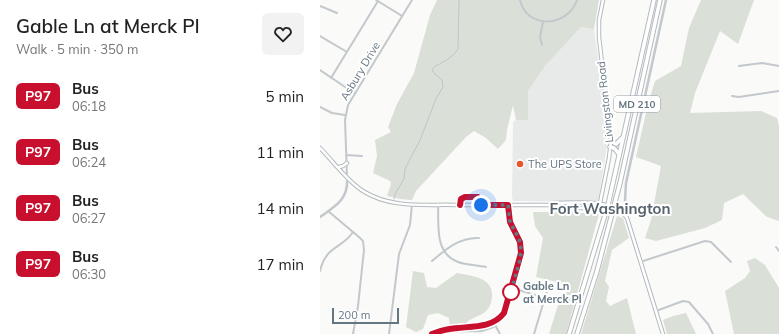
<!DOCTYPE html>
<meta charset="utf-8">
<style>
:root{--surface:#fff;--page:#f2f2f2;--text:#222;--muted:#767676}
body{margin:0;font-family:Mulish,sans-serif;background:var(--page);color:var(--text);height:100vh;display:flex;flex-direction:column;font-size:15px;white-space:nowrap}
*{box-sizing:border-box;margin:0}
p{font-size:13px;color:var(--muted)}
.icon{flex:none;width:22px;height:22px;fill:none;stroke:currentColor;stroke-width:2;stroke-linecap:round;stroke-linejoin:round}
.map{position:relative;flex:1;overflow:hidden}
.panel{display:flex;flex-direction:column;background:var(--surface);width:320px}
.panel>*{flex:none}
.badge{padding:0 8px;border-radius:6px;font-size:14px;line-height:26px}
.scale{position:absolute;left:12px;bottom:10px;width:67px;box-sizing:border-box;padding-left:4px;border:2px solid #657683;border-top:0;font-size:11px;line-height:14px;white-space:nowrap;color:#657683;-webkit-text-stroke:3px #fff;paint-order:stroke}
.you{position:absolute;width:20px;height:20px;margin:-10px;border:3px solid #fff;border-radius:50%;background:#1a73e8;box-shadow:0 0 0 6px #1a73e833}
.map>.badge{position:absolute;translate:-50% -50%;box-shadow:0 0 0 2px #fff}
.round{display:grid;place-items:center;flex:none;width:42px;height:42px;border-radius:6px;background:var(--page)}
.headline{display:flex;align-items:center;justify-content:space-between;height:68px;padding:0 16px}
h1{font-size:19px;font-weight:600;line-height:30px}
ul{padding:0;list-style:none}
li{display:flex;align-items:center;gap:12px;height:56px;padding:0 16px}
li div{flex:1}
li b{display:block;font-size:15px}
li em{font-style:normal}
li .badge{min-width:44px;font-weight:700;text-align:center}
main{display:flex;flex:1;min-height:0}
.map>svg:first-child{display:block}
.built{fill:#e8e9e9}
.green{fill:#dadfd7}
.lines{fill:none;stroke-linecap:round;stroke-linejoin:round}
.stream{stroke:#bbc7cb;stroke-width:1}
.secondary-casing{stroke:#b3babf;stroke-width:4.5}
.trunk-casing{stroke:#b4b9bd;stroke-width:5.5}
.minor{stroke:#c3c8cc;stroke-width:2}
.tertiary{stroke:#c3c8cc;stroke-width:2.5}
.secondary{stroke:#fff;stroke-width:2.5}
.trunk{stroke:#fff;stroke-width:3.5}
.line-casing{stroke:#fff;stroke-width:9}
.line{stroke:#c8102e;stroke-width:6}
.walk{stroke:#657683;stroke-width:4;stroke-dasharray:0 7.2}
.poi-dot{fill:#e4572e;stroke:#fff;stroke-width:1.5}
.stop-dot{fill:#fff;stroke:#c8102e;stroke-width:2}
.labels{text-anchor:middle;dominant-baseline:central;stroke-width:4;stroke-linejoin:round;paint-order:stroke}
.shield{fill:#fff;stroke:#939fa8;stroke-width:1}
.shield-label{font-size:10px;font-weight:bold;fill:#657683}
.street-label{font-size:11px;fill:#657683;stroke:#fff}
.poi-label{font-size:11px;fill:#657683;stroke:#fff;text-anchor:start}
.stop-label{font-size:11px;font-weight:bold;fill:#657683;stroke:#fff;text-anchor:start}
.district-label{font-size:15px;font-weight:bold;fill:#57646e;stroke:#fff}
</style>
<main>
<section class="panel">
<div class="headline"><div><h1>Gable Ln at Merck Pl</h1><p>Walk · 5 min · 350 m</p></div><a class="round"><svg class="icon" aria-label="heart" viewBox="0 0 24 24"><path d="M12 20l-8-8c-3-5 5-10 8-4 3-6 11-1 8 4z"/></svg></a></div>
<ul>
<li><span class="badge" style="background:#c8102e;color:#fff">P97</span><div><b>Bus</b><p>06:18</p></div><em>5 min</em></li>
<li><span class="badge" style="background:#c8102e;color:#fff">P97</span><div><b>Bus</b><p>06:24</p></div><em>11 min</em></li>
<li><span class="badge" style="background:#c8102e;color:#fff">P97</span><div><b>Bus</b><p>06:27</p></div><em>14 min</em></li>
<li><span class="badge" style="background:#c8102e;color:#fff">P97</span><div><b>Bus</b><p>06:30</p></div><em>17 min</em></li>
</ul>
</section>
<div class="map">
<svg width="459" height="334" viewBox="0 0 459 334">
<rect width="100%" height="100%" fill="#fafaf8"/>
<path class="built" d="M 261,27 L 274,29 L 284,96 L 287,146 L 278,202 L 193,201 L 192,197 L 193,122 L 196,120 L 208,120 L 208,91 L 225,66 Z"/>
<path class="green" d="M 117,0 L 279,0 L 274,29 L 261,27 L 225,66 L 208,91 L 208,120 L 196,120 L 193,105 L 187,130 L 186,140 L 178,149 L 166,138 L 154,131 L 146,137 L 96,191 L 92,200 L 80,199 L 67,196 L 71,184 L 70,181 L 53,173 L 57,156 L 55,140 L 71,132 L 68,127 L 77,104 L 94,73 L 110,15 Z
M 381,0 L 434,0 L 418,44 L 400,31 L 375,93 L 370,113 L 441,111 L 457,118 L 459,126 L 459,221 L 447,217 L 423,194 L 404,203 L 402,220 L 385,228 L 336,241 L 325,238 L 331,220 L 341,166 L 316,157 L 328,104 L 335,81 L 361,66 L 369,28 Z
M 213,212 L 248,212 L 279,214 L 246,334 L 229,334 L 243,289 L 241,283 L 216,277 L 223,238 L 215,226 Z
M 297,216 L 303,218 L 309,238 L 292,250 L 285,281 L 289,287 L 286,301 L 290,306 L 307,298 L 316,334 L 261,334 Z
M 435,258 L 445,265 L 459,288 L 459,334 L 414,334 L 405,291 L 425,278 L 430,271 L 427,261 Z
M 93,271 L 104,273 L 107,287 L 116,288 L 137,273 C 151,276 174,277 172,297 C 171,303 171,306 166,311 C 161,316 153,317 147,322 L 146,328 L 130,327 L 129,318 L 118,313 L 108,315 L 103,329 L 96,332 L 86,327 Z
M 366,313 L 376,334 L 347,334 L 343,320 L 353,316 Z"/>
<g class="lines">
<path class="stream" d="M 74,199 L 75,194 L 84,179 L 85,169 L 100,140 L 116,99 L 123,87 L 122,80 L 114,73 L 112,70 C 115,65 119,65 123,62 C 129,59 134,55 138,49 L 139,0"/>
<defs>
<path id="secondary" d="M 0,148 C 13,161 27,181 43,191 C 71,209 106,204 137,205 C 168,205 198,205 229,205 L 233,203 C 255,203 294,198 307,218 L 343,334
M 19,167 L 23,166 L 27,163
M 280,203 L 289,158 L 291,141 L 279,37 L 279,20 L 283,0
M 229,205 L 234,208 L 293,208"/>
<path id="trunk" d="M 291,141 L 296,144 L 302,138
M 290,147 L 294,148 L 299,154
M 249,334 L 288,205 L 334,0
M 257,334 L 277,271 L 300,183 L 340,0"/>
</defs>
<use href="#secondary" class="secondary-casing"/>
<use href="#trunk" class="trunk-casing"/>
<path class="minor" d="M 56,0 L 82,16
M 200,0 C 207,30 248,27 257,0
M 0,6 L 17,13
M 0,36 L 27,52
M 222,45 L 220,37 L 223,22
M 419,66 L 442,63 L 459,66
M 0,70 L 34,93
M 11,78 L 58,1
M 412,96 L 419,97 L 459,91
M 0,107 L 12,113 L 25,115
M 26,155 L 42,156
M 27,176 L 25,120 L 28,105 L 92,0
M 118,204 C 119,225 114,253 138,262 C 146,265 157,265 166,267
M 8,211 L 39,237 L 43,241 L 44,250 L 38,306 L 33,334
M 456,247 L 459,251
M 112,261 C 126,249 140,237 159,238
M 320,262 L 385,241 L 391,242 L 411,262
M 0,271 C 6,245 22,249 33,232
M 192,288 L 225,298
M 336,311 L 363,301 L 369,302 L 388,324 L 393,334
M 175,325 L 180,334
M 69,334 L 79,254 L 90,225 L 92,204
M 214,334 L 229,284"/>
<path class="tertiary" d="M 0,217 C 16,206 29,199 27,177
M 307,218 L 305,201 L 306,183 L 346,0
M 112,334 L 126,331 L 161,331 L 173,327 L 182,317 L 192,288 L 201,253 L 200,242 L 190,222 L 188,205"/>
<use href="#secondary" class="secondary"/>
<use href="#trunk" class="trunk"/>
</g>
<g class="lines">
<defs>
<path id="line" d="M 112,334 C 137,322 168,334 184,313 L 201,253 L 200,242 L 190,222 L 188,205 L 161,205 L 161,201 L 158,197 L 145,197 L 141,199 L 140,205"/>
</defs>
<use href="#line" class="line-casing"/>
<use href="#line" class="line"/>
<path class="walk" d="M 161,205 L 188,205 L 190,222 L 199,239 L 201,249 L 200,260 L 191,292"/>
</g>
<circle class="poi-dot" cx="200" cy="164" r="4"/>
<circle class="stop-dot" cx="191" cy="292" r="8"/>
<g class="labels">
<rect class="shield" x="294" y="96" width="46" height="16" rx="3"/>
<g class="shield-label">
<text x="317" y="104">MD 210</text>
</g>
<g class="street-label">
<text transform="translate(40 71) rotate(-59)">Asbury Drive</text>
<text transform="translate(285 102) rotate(-96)">Livingston Road</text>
</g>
<g class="poi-label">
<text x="208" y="164">The UPS Store</text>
</g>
<g class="stop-label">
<text x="203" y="286">Gable Ln<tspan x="203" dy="13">at Merck Pl</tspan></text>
</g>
<g class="district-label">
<text x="290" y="208">Fort Washington</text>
</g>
</g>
</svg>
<div class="scale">200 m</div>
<div class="you" style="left:161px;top:205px"></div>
</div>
</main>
